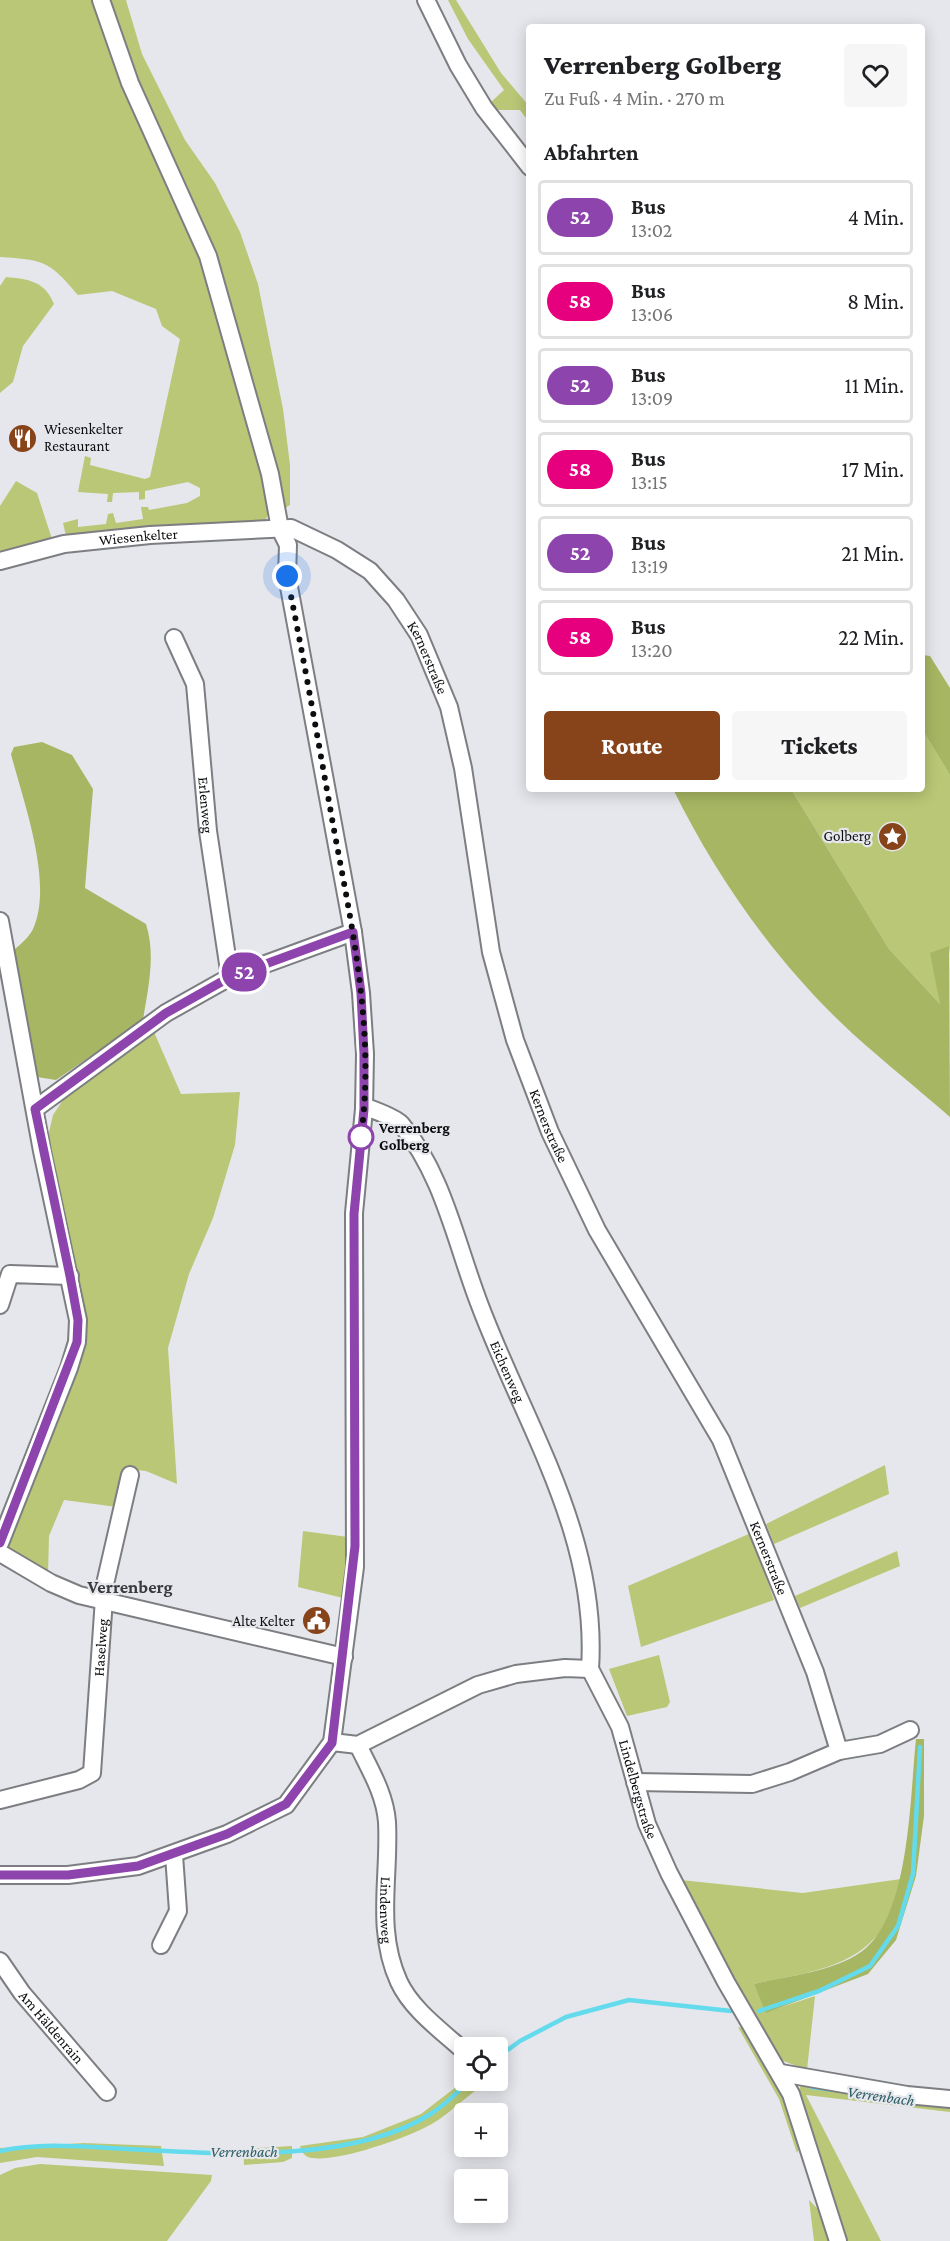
<!DOCTYPE html>
<html lang="de">
<meta charset="utf-8">
<style>
:root{--surface:#fff;--page:#f6f6f6;--text:#202124;--muted:#757577;--line:#e0e0e0;--accent:#874319}
body{margin:0;font-family:"Crimson Pro",serif;background:var(--page);color:var(--text);height:100vh;display:flex;flex-direction:column;font-size:22px;white-space:nowrap}
*{box-sizing:border-box;margin:0}
p{font-size:20px;color:var(--muted)}
.icon{flex:none;width:33px;height:33px;fill:none;stroke:currentColor;stroke-width:2;stroke-linecap:round;stroke-linejoin:round}
.map{position:relative;flex:1;overflow:hidden}
.panel{position:absolute;left:526px;top:24px;width:399px;height:768px;display:flex;flex-direction:column;background:var(--surface);border-radius:6px;box-shadow:0 3px 15px #0003}
.panel>*{flex:none}
.badge{padding:0 12px;border-radius:20px;font-size:21px;line-height:39px}
.tools{position:absolute;left:454px;top:2037px;display:grid;gap:12px}
.tools a{display:grid;place-items:center;width:54px;height:54px;border-radius:6px;background:var(--surface);box-shadow:0 3px 15px #0003;font-size:30px}
.you{position:absolute;width:30px;height:30px;margin:-15px;border:4px solid #fff;border-radius:50%;background:#1a73e8;box-shadow:0 0 0 9px #1a73e833}
.map>.badge{position:absolute;translate:-50% -50%;box-shadow:0 0 0 3px #fff}
h2{padding:0 18px;font-size:22px;line-height:54px}
.round{display:grid;place-items:center;flex:none;width:63px;height:63px;border-radius:6px;background:var(--page)}
.summary{display:flex;align-items:center;justify-content:space-between;height:102px;padding:0 18px}
h1{font-size:28px;font-weight:800;line-height:45px}
.primary-button{display:flex;gap:12px;margin-top:auto;padding:12px 18px}
.primary-button a{flex:1;height:69px;border-radius:6px;background:var(--accent);color:#fff;font-size:24px;font-weight:800;line-height:69px;text-align:center}
.primary-button a+a{background:var(--page);color:var(--text)}
ul{padding:0;list-style:none}
li{display:flex;align-items:center;gap:18px;height:75px;margin:0 12px 9px;padding:0 6px;border:3px solid var(--line);border-radius:6px}
li div{flex:1}
li b{display:block;font-size:22px}
li em{font-style:normal}
li .badge{min-width:66px;font-weight:700;text-align:center}
.map>svg:first-child{display:block}
.green{fill:#b9c776}
.forest{fill:#a7b662}
.lines{fill:none;stroke-linecap:round;stroke-linejoin:round}
.stream{stroke:#64dbed;stroke-width:4.5}
.street-casing{stroke:#7c7e82;stroke-width:20}
.street{stroke:#fff;stroke-width:16}
.line-casing{stroke:#fff;stroke-width:14}
.line{stroke:#8e44ad;stroke-width:9}
.walk{stroke:#0c0d0e;stroke-width:6;stroke-dasharray:0 10.8}
.stop-dot{fill:#fff;stroke:#8e44ad;stroke-width:3}
.labels{text-anchor:middle;dominant-baseline:central;stroke-width:4.5;stroke-linejoin:round;paint-order:stroke}
.poi-label{font-size:15px;fill:#0c0d0e;stroke:#e6e7ec;text-anchor:end}
.street-label{font-size:15px;fill:#0c0d0e;stroke:#e6e7ec}
.stop-label{font-size:15px;font-weight:bold;fill:#0c0d0e;stroke:#e6e7ec;text-anchor:start}
.water-label{font-size:16px;font-style:italic;fill:#2a5d64;stroke:#e6e7ec}
.quarter-label{font-size:18px;font-weight:bold;fill:#393a3e;stroke:#e6e7ec}
</style>
<div class="map">
<svg width="950" height="2241" viewBox="0 0 950 2241">
<rect width="100%" height="100%" fill="#e6e7ec"/>
<path class="green" d="M 0,0 L 96,0 L 205,273 L 263,475 L 269,511 L 265,522 L 66,536 L 63,523 L 78,519 L 78,527 L 106,524 L 108,514 L 113,513 L 116,523 L 143,519 L 141,507 L 148,507 L 149,510 L 187,503 L 200,496 L 200,488 L 188,482 L 145,491 L 145,499 L 139,500 L 139,492 L 113,493 L 112,502 L 107,502 L 108,494 L 78,492 L 85,456 L 91,458 L 90,465 L 145,479 L 150,477 L 180,339 L 162,326 L 156,309 L 112,291 L 78,295 C 49,261 45,260 0,257 Z
M 107,0 L 126,0 L 142,54 L 185,140 L 215,183 L 240,232 L 258,284 L 283,409 L 290,465 L 290,505 L 282,510 L 213,253 L 136,81 Z
M 448,0 L 456,0 L 501,73 L 529,106 L 529,122 L 520,110 L 495,110 L 490,103 L 504,90 L 468,39 Z
M 6,277 C 28,279 45,281 54,304 L 23,346 L 13,382 L 0,393 L 0,286 Z
M 16,481 L 37,493 L 53,542 L 0,554 L 0,506 Z
M 923,731 L 950,775 L 950,947 L 941,1005 L 889,949 L 791,789 L 922,789 Z
M 154,1032 L 181,1094 L 240,1092 L 235,1145 L 213,1218 L 189,1274 L 168,1348 L 177,1484 L 146,1471 L 126,1469 L 117,1507 L 64,1500 L 49,1536 L 48,1575 L 10,1553 L 6,1541 L 85,1343 L 83,1310 L 47,1141 L 53,1115 L 65,1097 Z
M 885,1465 L 889,1494 L 774,1544 L 766,1524 Z
M 303,1531 L 348,1537 L 343,1598 L 298,1587 Z
M 751,1533 L 774,1600 L 641,1647 L 628,1586 Z
M 897,1551 L 900,1566 L 800,1608 L 795,1596 Z
M 659,1655 L 670,1702 L 667,1707 L 627,1716 L 609,1669 Z
M 901,1879 C 897,1892 894,1907 888,1919 C 862,1969 803,1973 754,1984 L 767,2012 L 815,1996 L 807,2070 L 781,2060 L 733,1985 L 681,1880 L 803,1893 Z
M 738,2027 L 749,2030 L 786,2096 L 801,2145 L 797,2153 L 779,2099 Z
M 465,2080 L 479,2081 L 480,2087 C 462,2100 444,2119 424,2128 C 400,2140 337,2162 312,2158 C 304,2157 302,2152 300,2146 L 363,2137 L 421,2114 Z
M 801,2085 L 950,2102 L 950,2112 L 806,2095 L 881,2241 L 843,2241 L 797,2096 Z
M 84,2143 L 161,2146 L 164,2166 L 37,2157 L 0,2163 L 0,2148 Z
M 292,2146 L 292,2158 L 283,2162 L 244,2165 L 243,2149 Z
M 40,2164 L 212,2175 L 211,2181 L 167,2241 L 0,2241 L 0,2175 L 15,2168 Z
M 809,2200 L 821,2212 L 832,2241 L 814,2241 Z"/>
<path class="forest" d="M 923,655 L 930,656 L 950,688 L 950,775 L 923,731 Z
M 42,742 L 72,755 L 93,789 L 85,888 L 146,924 C 156,955 148,989 143,1020 L 56,1080 L 37,1077 L 11,953 C 18,946 29,938 33,929 C 54,883 23,801 11,754 L 14,747 Z
M 673,789 L 791,789 L 889,949 L 940,1004 L 930,953 L 949,946 L 950,1117 C 918,1089 884,1062 853,1034 C 778,965 718,880 673,789 Z
M 916,1739 L 924,1739 L 924,1816 L 916,1876 L 896,1940 L 868,1974 L 766,2013 L 754,1984 C 787,1976 840,1971 866,1948 C 910,1910 910,1795 916,1739 Z"/>
<g class="lines">
<path class="stream" d="M 759,2011 L 819,1991 L 870,1966 L 898,1926 L 913,1874 L 920,1747
M 498,2057 L 520,2041 L 566,2017 L 629,2000 L 731,2011
M 811,2087 L 834,2090
M 0,2151 C 41,2142 86,2147 128,2149 C 217,2154 354,2164 432,2113 C 446,2104 458,2092 470,2080"/>
<defs>
<g id="street">
<path d="M 426,0 L 458,65 L 484,108 L 530,167"/>
<path id="s1" d="M 0,561 L 64,544 L 150,535 L 291,528 L 337,550 L 370,571 L 396,600 L 419,635 L 449,707 L 463,768 L 491,952 L 515,1040 L 550,1132 L 597,1230 L 721,1440 L 815,1672 L 839,1751 L 790,1772 L 752,1784 L 635,1782"/>
<path id="s2" d="M 174,638 L 195,684 L 208,831 L 230,977"/>
<path d="M 0,921 L 42,1151 L 78,1320 L 77,1342 L 69,1368 L 0,1543"/>
<path id="s3" d="M 364,1106 C 375,1111 393,1116 401,1124 C 443,1174 456,1243 479,1303 C 524,1424 599,1534 590,1669"/>
<path d="M 35,1109 L 166,1013 L 230,977 L 353,932"/>
<path d="M 0,1305 L 10,1274 L 70,1276"/>
<path d="M 0,1553 L 51,1583 L 79,1595 L 344,1657"/>
<path id="s4" d="M 590,1669 L 620,1727 L 647,1824 L 669,1873 L 726,1982 L 791,2094 L 838,2241"/>
<path d="M 332,1742 L 358,1745 L 478,1685 L 516,1674 L 565,1668 L 590,1669"/>
<path id="s5" d="M 358,1745 C 370,1770 385,1794 387,1822 C 390,1877 375,1930 399,1982 C 412,2010 442,2031 465,2052"/>
<path d="M 839,1751 L 880,1744 L 910,1730"/>
<path id="s6" d="M 0,1800 L 79,1780 L 92,1773 L 105,1584 L 130,1475"/>
<path d="M 0,1875 L 68,1875 L 138,1866 L 227,1834 L 286,1805 L 332,1742 L 355,1567 L 354,1213 L 364,1109 L 365,1054 L 361,993 L 353,932 L 287,576 L 288,545 L 280,529 L 270,474 L 208,256 L 130,83 L 101,0"/>
<path d="M 161,1945 L 178,1911 L 174,1855"/>
<path id="s7" d="M 0,1961 L 22,1993 L 107,2092"/>
<path d="M 781,2073 L 907,2095 L 950,2099"/>
<path d="M 497,2080 L 497,2081"/>
</g>
</defs>
<use href="#street" class="street-casing"/>
<use href="#street" class="street"/>
</g>
<g class="lines">
<defs>
<path id="line" d="M 0,1543 L 77,1342 L 78,1320 L 70,1276 L 35,1109 L 166,1013 L 230,977 L 353,932 L 361,993 L 364,1054 L 364,1109 L 354,1214 L 355,1546 L 332,1743 L 286,1804 L 227,1834 L 138,1866 L 68,1875 L 0,1875"/>
</defs>
<use href="#line" class="line-casing"/>
<use href="#line" class="line"/>
<path class="walk" d="M 287,576 C 304,660 319,745 334,830 C 353,931 375,1034 361,1137"/>
</g>
<defs>
<symbol id="restaurant-disc" viewBox="-11 -11 22 22"><circle r="9.5" fill="#874319" stroke="#e6e7ec"/><path d="M-5-6h1v4h1v-4h1v4h1v-4h1v5L-1.5 .5V6h-2V.5L-5-1ZM5-6V6H3V1.5H1.5Q1.5-4 5-6Z" fill="#fff"/></symbol>
<symbol id="sight-disc" viewBox="-11 -11 22 22"><circle r="9.5" fill="#874319" stroke="#e6e7ec"/><path d="M0-6L1.8-2.2L6-1.7L2.9 1.2L3.7 5.4L0 3.3L-3.7 5.4L-2.9 1.2L-6-1.7L-1.8-2.2Z" fill="#fff"/></symbol>
<symbol id="civic-disc" viewBox="-11 -11 22 22"><circle r="9.5" fill="#874319" stroke="#e6e7ec"/><path d="M-.6-6.5H3V-4.5H.6V-3L4-1V1h2V6H-6V1h2V-1L-.6-3ZM-1.2 2.5V6h2.4V2.5Z" fill="#fff"/></symbol>
</defs>
<g fill-rule="evenodd">
<use href="#restaurant-disc" x="6" y="422" width="33" height="33"/>
<use href="#sight-disc" x="876" y="820" width="33" height="33"/>
<use href="#civic-disc" x="300" y="1604" width="33" height="33"/>
</g>
<circle class="stop-dot" cx="361" cy="1137" r="12"/>
<g class="labels">
<g class="poi-label">
<text x="44" y="429" text-anchor="start">Wiesenkelter<tspan x="44" dy="17">Restaurant</tspan></text>
<text x="871" y="836">Golberg</text>
<text x="295" y="1621">Alte Kelter</text>
</g>
<g class="street-label">
<text stroke="none"><textPath href="#s1" startOffset="141">Wiesenkelter</textPath></text>
<text stroke="none"><textPath href="#s1" startOffset="489">Kernerstraße</textPath></text>
<text stroke="none"><textPath href="#s2" startOffset="172">Erlenweg</textPath></text>
<text stroke="none"><textPath href="#s1" startOffset="975">Kernerstraße</textPath></text>
<text stroke="none"><textPath href="#s3" startOffset="312">Eichenweg</textPath></text>
<text stroke="none"><textPath href="#s1" startOffset="1461">Kernerstraße</textPath></text>
<text stroke="none"><textPath href="#s6" startOffset="222">Haselweg</textPath></text>
<text stroke="none"><textPath href="#s4" startOffset="130">Lindelbergstraße</textPath></text>
<text stroke="none"><textPath href="#s5" startOffset="171">Lindenweg</textPath></text>
<text stroke="none"><textPath href="#s7" startOffset="84">Am Häldenrain</textPath></text>
</g>
<g class="stop-label">
<text x="379" y="1128">Verrenberg<tspan x="379" dy="17">Golberg</tspan></text>
</g>
<g class="water-label">
<text transform="translate(881 2096) rotate(8)">Verrenbach</text>
<text x="244" y="2151">Verrenbach</text>
</g>
<g class="quarter-label">
<text x="130" y="1587">Verrenberg</text>
</g>
</g>
</svg>
<div class="tools">
<a><svg class="icon" aria-label="locate" viewBox="0 0 24 24"><circle cx="12" cy="12" r="6"/><path d="M12 2v4M12 18v4M2 12h4M18 12h4"/></svg></a>
<a>+</a>
<a>−</a>
</div>
<div class="you" style="left:287px;top:576px"></div>
<b class="badge" style="left:244px;top:972px;background:#8e44ad;color:#fff">52</b>
<section class="panel">
<div class="summary"><div><h1>Verrenberg Golberg</h1><p>Zu Fuß · 4 Min. · 270 m</p></div><a class="round"><svg class="icon" aria-label="heart" viewBox="0 0 24 24"><path d="M12 20l-8-8c-3-5 5-10 8-4 3-6 11-1 8 4z"/></svg></a></div>
<h2>Abfahrten</h2>
<ul>
<li><span class="badge" style="background:#8e44ad;color:#fff">52</span><div><b>Bus</b><p>13:02</p></div><em>4 Min.</em></li>
<li><span class="badge" style="background:#e6007e;color:#fff">58</span><div><b>Bus</b><p>13:06</p></div><em>8 Min.</em></li>
<li><span class="badge" style="background:#8e44ad;color:#fff">52</span><div><b>Bus</b><p>13:09</p></div><em>11 Min.</em></li>
<li><span class="badge" style="background:#e6007e;color:#fff">58</span><div><b>Bus</b><p>13:15</p></div><em>17 Min.</em></li>
<li><span class="badge" style="background:#8e44ad;color:#fff">52</span><div><b>Bus</b><p>13:19</p></div><em>21 Min.</em></li>
<li><span class="badge" style="background:#e6007e;color:#fff">58</span><div><b>Bus</b><p>13:20</p></div><em>22 Min.</em></li>
</ul>
<div class="primary-button"><a>Route</a><a>Tickets</a></div>
</section>
</div>
